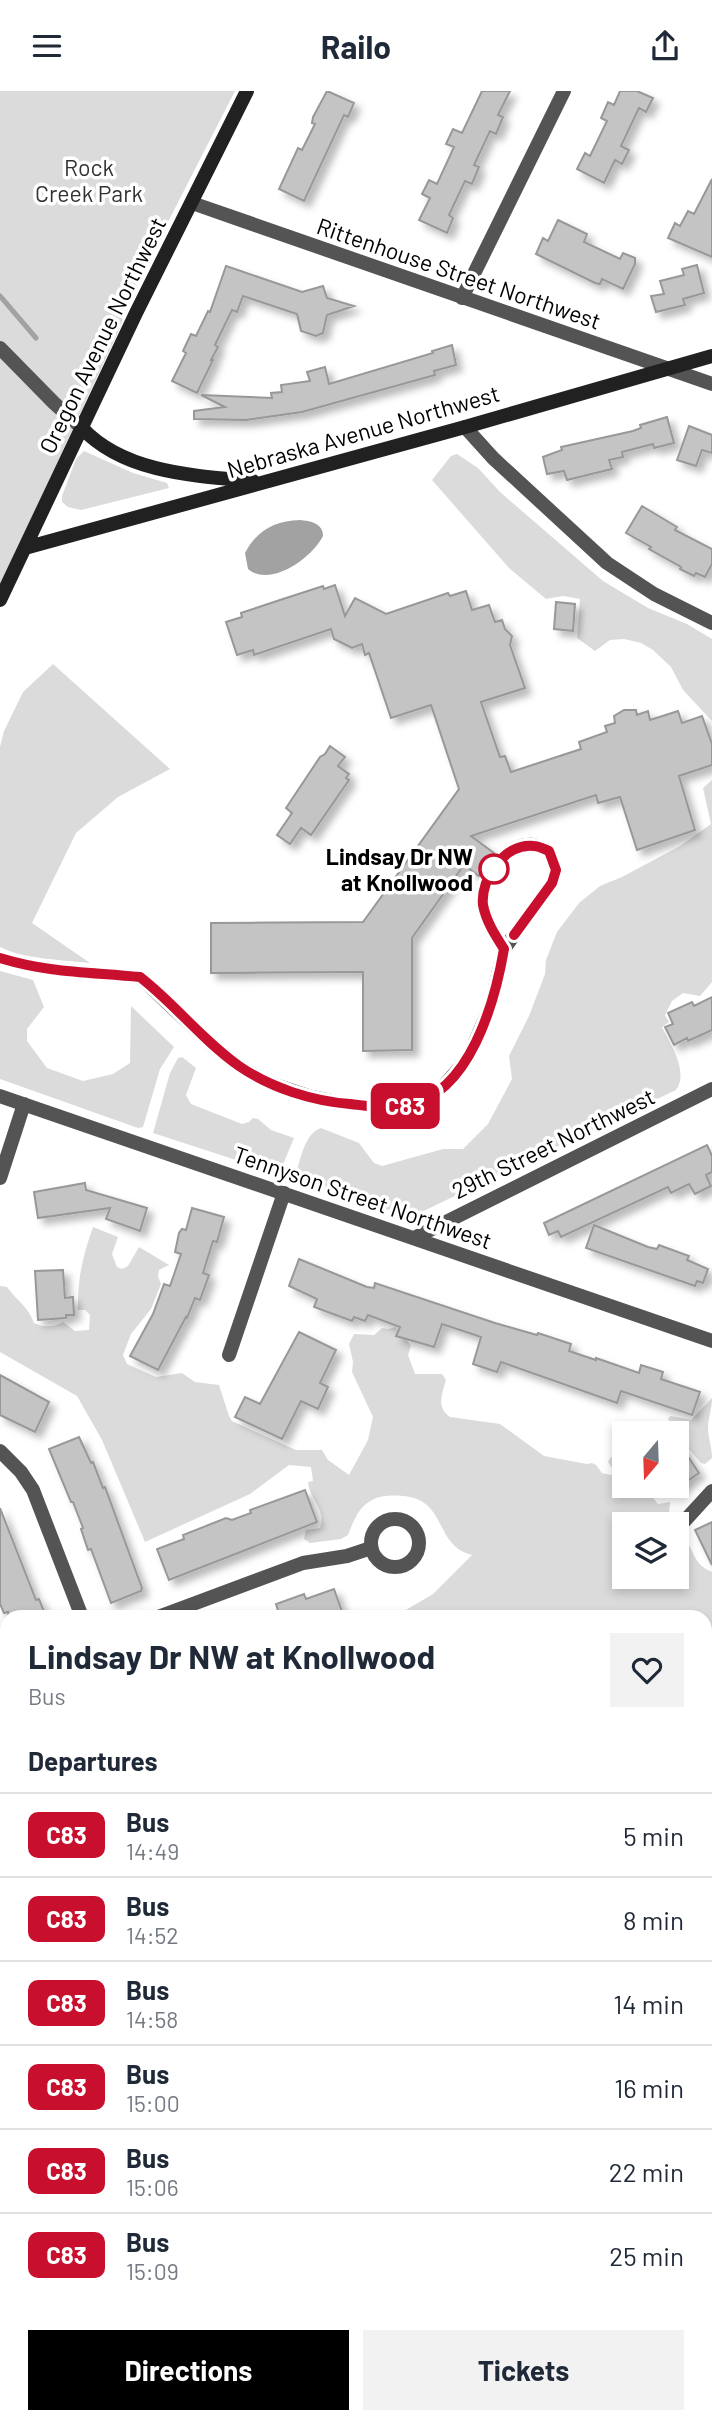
<!DOCTYPE html>
<style>
:root{--surface:#fff;--page:#f2f2f3;--text:#1f2937;--muted:#747a83;--line:#e0e1e3;--accent:#000}
body{margin:0;font-family:Barlow,sans-serif;background:var(--page);color:var(--text);height:100vh;display:flex;flex-direction:column;font-size:26px;white-space:nowrap}
*{box-sizing:border-box;margin:0}
p{font-size:23px;color:var(--muted)}
.icon{flex:none;width:38px;height:38px;fill:none;stroke:currentColor;stroke-width:2;stroke-linecap:round;stroke-linejoin:round}
.map{position:relative;flex:1;overflow:hidden}
.sheet{position:absolute;left:0px;top:1519px;width:712px;height:814px;display:flex;flex-direction:column;background:var(--surface);border-radius:21px 21px 0 0;box-shadow:0 4px 10px #0003}
.sheet>*{flex:none}
.badge{padding:0 14px;border-radius:10px;font-size:24px;line-height:46px}
.needle{width:46px;rotate:199deg}
.buttons{position:absolute;left:612px;top:1330px;display:grid;gap:14px}
.buttons a{display:grid;place-items:center;width:77px;height:77px;border-radius:0px;background:var(--surface);box-shadow:0 4px 10px #0003;font-size:35px}
.map>.badge{position:absolute;translate:-50% -50%;box-shadow:0 0 0 4px #fff}
h2{padding:0 28px;font-size:26px;line-height:63px}
.round{display:grid;place-items:center;flex:none;width:74px;height:74px;border-radius:0px;background:var(--page)}
.head{display:flex;align-items:center;justify-content:space-between;height:119px;padding:0 28px}
h1{font-size:33px;font-weight:700;line-height:52px}
.action{display:flex;gap:14px;margin-top:auto;padding:14px 28px}
.action a{flex:1;height:80px;border-radius:0px;background:var(--accent);color:#fff;font-size:28px;font-weight:700;line-height:80px;text-align:center}
.action a+a{background:var(--page);color:var(--text)}
ul{padding:0;list-style:none}
li{display:flex;align-items:center;gap:21px;height:84px;padding:0 28px;border-top:2px solid var(--line)}
li div{flex:1}
li b{display:block;font-size:26px}
li em{font-style:normal}
li .badge{min-width:77px;font-weight:700;text-align:center}
header{display:flex;justify-content:space-between;align-items:center;height:91px;padding:0 28px;background:var(--surface);font-size:32px;font-weight:700}
.map>svg:first-child{display:block}
.green{fill:#dbdbdb}
.water{fill:#a2a2a2}
.lines{fill:none;stroke-linecap:round;stroke-linejoin:round}
.stream{stroke:#a2a2a2;stroke-width:5}
.building{fill:#c4c4c4;stroke:#989898;stroke-width:2;filter:url(#shadow)}
.street{stroke:#545454;stroke-width:14}
.secondary{stroke:#212121;stroke-width:14}
.line-casing{stroke:#fff;stroke-width:16}
.line{stroke:#c8102e;stroke-width:10}
.stop-dot{fill:#fff;stroke:#c8102e;stroke-width:3.5}
.labels{text-anchor:middle;dominant-baseline:central;stroke-width:7;stroke-linejoin:round;paint-order:stroke}
.park-label{font-size:23px;fill:#323232;stroke:#fff}
.street-label{font-size:23px;fill:#000;stroke:#fff}
.stop-label{font-size:23px;font-weight:bold;fill:#000;stroke:#fff;text-anchor:end}
</style>
<header><svg class="icon" aria-label="menu" viewBox="0 0 24 24"><path d="M4 6h16M4 12h16M4 18h16"/></svg>Railo<svg class="icon" aria-label="share" viewBox="0 0 24 24"><path d="M12 15V3M7 8l5-5 5 5M5 13v7h14v-7"/></svg></header>
<div class="map">
<svg width="712" height="2332" viewBox="0 0 712 2332">
<defs>
<filter id="shadow"><feDropShadow dx="6" dy="6" stdDeviation="3.5" flood-color="#0004"/></filter>
</defs>
<rect width="100%" height="100%" fill="#fff"/>
<path class="green" d="M 0,0 L 235,0 L 130,205 L 120,237 L 0,494 Z
M 84,360 L 133,382 L 167,392 L 169,397 L 81,419 L 68,416 L 62,411 L 62,405 L 76,368 Z
M 457,363 L 478,377 L 500,401 L 603,490 L 648,517 L 687,533 L 712,548 L 712,630 L 683,599 L 671,576 L 653,559 L 641,552 L 624,548 L 610,549 L 595,560 L 577,547 L 580,508 L 563,505 L 546,508 L 509,477 L 432,389 L 451,365 Z
M 53,573 L 170,678 L 118,706 L 76,742 L 32,832 L 90,872 C 64,869 23,868 0,856 L 0,656 L 4,640 L 23,601 Z
M 712,689 L 712,891 L 700,905 L 683,902 L 672,910 L 665,924 L 669,931 L 662,936 C 671,954 689,981 676,999 L 411,1126 L 295,1089 C 299,1073 304,1042 321,1037 L 359,1052 L 374,1072 L 382,1075 L 443,1058 L 463,1058 L 488,1033 L 512,988 L 509,965 L 529,925 L 545,883 L 546,869 L 557,841 L 579,812 L 600,795 L 622,786 L 680,755 L 711,733 L 703,697 Z
M 0,880 L 33,889 L 44,916 L 27,938 L 27,950 L 47,977 L 83,990 L 113,983 L 130,972 L 131,915 L 174,956 L 160,978 L 143,1036 L 138,1037 L 0,988 Z
M 182,966 L 196,977 L 186,1004 L 191,1013 L 242,1033 L 249,1031 L 253,1027 L 258,1028 L 271,1039 L 294,1047 L 279,1083 L 153,1042 L 170,982 L 178,967 Z
M 93,1136 L 118,1146 L 112,1163 L 117,1176 L 122,1178 L 128,1175 L 139,1156 L 169,1174 L 159,1179 L 158,1185 L 161,1193 L 151,1218 L 131,1243 L 123,1264 L 127,1273 L 156,1286 L 182,1282 L 195,1291 L 219,1294 L 229,1325 L 232,1330 L 296,1359 L 322,1359 L 328,1369 L 349,1384 L 368,1349 L 373,1326 L 352,1281 L 353,1271 L 349,1253 L 354,1243 L 374,1244 L 382,1237 L 388,1238 L 396,1236 L 398,1241 L 397,1245 L 407,1249 L 411,1255 L 408,1264 L 415,1283 L 442,1283 L 446,1289 C 442,1303 436,1316 450,1326 L 500,1333 L 544,1365 L 587,1373 L 592,1372 L 596,1374 L 602,1382 L 611,1384 L 614,1380 L 608,1371 L 610,1367 L 620,1361 L 625,1349 L 625,1395 L 643,1395 L 658,1413 L 670,1411 L 668,1433 L 625,1433 L 625,1486 L 677,1486 L 677,1443 C 698,1455 688,1471 712,1481 L 712,1611 L 705,1613 L 705,1526 L 394,1526 L 433,1503 L 472,1464 C 429,1453 452,1399 386,1405 C 362,1408 356,1424 348,1444 L 341,1448 L 310,1452 L 304,1448 L 306,1439 L 320,1437 C 327,1420 309,1407 308,1391 L 313,1390 L 311,1376 L 289,1374 L 250,1403 L 145,1451 L 102,1349 L 77,1305 L 0,1261 L 0,1195 L 7,1196 C 17,1210 28,1215 34,1232 C 44,1237 54,1236 63,1231 L 75,1240 L 89,1239 L 90,1224 L 85,1219 L 78,1219 C 77,1189 83,1164 93,1136 Z
M 712,1307 C 712,1318 708,1327 708,1337 C 708,1347 712,1356 712,1367 L 705,1373 L 701,1372 L 688,1357 L 677,1360 L 677,1342 L 668,1342 L 671,1335 L 668,1327 L 671,1325 L 691,1329 Z
M 7,1684 L 7,1952 L 0,1956 L 0,1687 Z"/>
<path class="water" d="M 300,429 C 310,430 323,432 323,445 C 312,467 270,497 248,478 L 245,462 C 257,439 275,430 300,429 Z"/>
<g class="lines">
<path class="stream" d="M 0,205 L 36,247"/>
</g>
<path class="building" d="M 327,0 L 354,12 L 348,26 L 344,24 L 304,110 L 279,98 L 298,57 L 302,59 L 315,33 L 312,32 L 313,26 Z
M 482,0 L 510,0 L 498,24 L 503,26 L 496,43 L 490,40 L 474,74 L 479,76 L 472,93 L 465,90 L 449,124 L 453,127 L 447,142 L 419,129 L 430,107 L 422,103 L 429,89 L 437,93 L 454,56 L 446,53 L 453,38 L 462,42 Z
M 620,0 L 637,0 L 653,7 L 646,21 L 639,17 L 621,55 L 629,59 L 622,73 L 615,69 L 604,92 L 577,78 L 585,62 L 590,65 L 607,30 L 601,27 L 608,11 L 614,14 Z
M 712,88 L 712,166 L 668,147 L 675,132 L 680,135 L 688,120 L 694,123 Z
M 558,129 L 587,143 L 584,151 L 620,168 L 623,162 L 635,167 L 635,173 L 623,198 L 602,188 L 600,193 L 595,192 L 536,163 L 543,147 L 548,150 Z
M 697,174 L 704,202 L 683,208 L 685,214 L 656,221 L 651,205 L 664,203 L 660,190 L 684,184 L 682,178 Z
M 226,175 L 302,201 L 323,195 L 327,207 L 354,215 L 327,224 L 323,242 L 316,245 L 301,240 L 297,223 L 243,205 L 237,221 L 232,219 L 215,254 L 218,256 L 211,269 L 213,269 L 197,302 L 172,290 L 186,262 L 183,260 L 191,243 L 196,245 L 208,220 L 210,221 Z
M 452,254 L 456,274 L 434,280 L 435,284 L 302,321 L 246,329 L 194,328 L 194,320 L 225,316 L 201,304 L 272,307 L 271,302 L 282,301 L 281,294 L 310,290 L 307,281 L 325,276 L 329,293 L 433,262 L 432,260 Z
M 667,326 L 674,352 L 654,357 L 653,353 L 622,361 L 623,366 L 609,369 L 612,378 L 567,389 L 564,380 L 547,383 L 543,366 L 562,359 L 561,356 L 633,340 L 641,337 L 640,334 Z
M 689,335 L 712,344 L 712,362 L 702,359 L 696,375 L 677,369 Z
M 642,415 L 677,436 L 675,439 L 712,458 L 712,473 L 705,486 L 696,482 L 694,485 L 680,478 L 681,476 L 649,458 L 651,456 L 626,442 Z
M 335,494 L 345,525 L 355,507 L 386,523 L 448,502 L 450,505 L 466,500 L 472,519 L 489,514 L 495,531 L 502,529 L 505,538 L 512,545 L 510,554 L 525,597 L 481,611 L 500,666 L 505,665 L 511,681 L 581,658 L 579,651 L 607,641 L 605,635 L 615,632 L 614,625 L 624,619 L 636,619 L 637,624 L 648,620 L 650,629 L 678,620 L 682,632 L 702,625 L 712,653 L 712,674 L 679,685 L 695,739 L 637,759 L 620,706 L 598,712 L 596,704 L 471,745 L 494,762 L 479,785 L 464,774 L 412,847 L 412,959 L 363,960 L 363,881 L 211,882 L 211,832 L 363,831 L 459,698 L 431,614 L 391,627 L 369,562 L 365,564 L 362,553 L 352,557 L 334,548 L 331,538 L 254,564 L 253,559 L 237,564 L 226,531 L 242,526 L 241,522 L 280,509 L 323,495 L 324,498 Z
M 556,511 L 575,513 L 573,540 L 554,538 Z
M 330,655 L 345,666 L 338,675 L 349,683 L 346,687 L 349,689 L 311,744 L 301,737 L 290,753 L 277,744 L 292,722 L 286,717 L 320,666 L 325,663 Z
M 712,906 L 712,939 L 688,950 L 687,947 L 674,954 L 665,936 L 673,933 L 668,922 L 692,911 L 694,915 Z
M 707,1054 L 712,1065 L 712,1081 L 706,1084 L 711,1095 L 695,1103 L 689,1093 L 671,1102 L 668,1096 L 561,1146 L 558,1140 L 549,1144 L 544,1132 Z
M 85,1092 L 86,1099 L 147,1117 L 140,1140 L 106,1128 L 110,1117 L 38,1127 L 34,1101 Z
M 192,1117 L 224,1126 L 217,1151 L 213,1150 L 203,1182 L 209,1184 L 200,1209 L 195,1207 L 187,1227 L 186,1226 L 158,1279 L 130,1265 L 153,1223 L 164,1193 L 170,1195 L 181,1163 L 175,1161 L 179,1142 L 182,1138 L 186,1139 Z
M 594,1134 L 648,1156 L 657,1158 L 659,1154 L 689,1165 L 687,1169 L 708,1178 L 703,1192 L 697,1190 L 695,1195 L 586,1157 Z
M 299,1168 L 367,1196 L 374,1197 L 375,1192 L 495,1232 L 537,1244 L 538,1242 L 571,1253 L 569,1260 L 596,1269 L 596,1267 L 639,1282 L 641,1274 L 663,1281 L 661,1288 L 700,1301 L 692,1324 L 621,1300 L 617,1312 L 501,1271 L 497,1281 L 473,1273 L 481,1246 L 442,1233 L 434,1256 L 396,1245 L 400,1236 L 368,1224 L 365,1230 L 354,1226 L 352,1230 L 314,1216 L 317,1208 L 289,1195 Z
M 63,1179 L 65,1207 L 73,1206 L 74,1224 L 66,1224 L 66,1227 L 38,1229 L 35,1180 Z
M 299,1241 L 336,1259 L 320,1292 L 328,1296 L 318,1318 L 301,1310 L 282,1348 L 235,1326 L 245,1306 L 260,1313 Z
M 0,1284 L 49,1311 L 35,1341 L 0,1324 Z
M 79,1346 L 91,1372 L 93,1371 L 103,1397 L 105,1396 L 142,1497 L 141,1500 L 111,1512 L 91,1458 L 88,1459 L 81,1438 L 83,1437 L 73,1411 L 71,1411 L 49,1358 Z
M 677,1349 L 699,1382 L 677,1397 Z
M 305,1399 L 317,1431 L 169,1489 L 157,1458 L 184,1448 L 183,1444 L 226,1427 L 232,1429 L 251,1422 L 250,1419 Z
M 0,1417 L 36,1509 L 39,1508 L 46,1526 L 9,1526 L 8,1521 L 4,1522 L 0,1513 Z
M 712,1431 L 712,1474 L 695,1439 Z
M 334,1498 L 344,1526 L 280,1526 L 276,1513 L 304,1503 L 306,1508 Z"/>
<g class="lines">
<path class="street" d="M 192,112 L 712,293
M 462,207 L 564,0
M 0,257 L 54,312 L 82,337
M 465,336 L 493,367 L 607,472 L 654,503 L 712,532
M 0,867 C 49,881 91,881 140,886 L 214,956 L 242,977 L 269,992 L 308,1005 L 342,1012 L 390,1017 L 411,1014 L 441,998 L 468,967 L 491,914 L 504,858 L 552,792 L 556,779 L 549,760 C 544,758 539,755 534,754 C 505,751 480,788 483,814 C 486,830 495,844 504,858
M 0,1005 L 712,1250
M 0,1087 L 24,1013
M 414,1147 L 712,998
M 229,1264 L 284,1102
M 0,1360 L 21,1381 L 33,1399 L 82,1526
M371 1452a24 24 0 1 1 48 0a24 24 0 1 1-48 0Z
M 679,1436 L 712,1400
M 158,1526 L 303,1472 L 347,1465 L 371,1457
M 0,1586 L 7,1584
M 705,1706 L 712,1703
M 705,1987 L 712,1983
M 0,2050 L 7,2047
M 705,2282 L 712,2279
M 6,2332 L 17,2326
M 603,2332 L 616,2326"/>
<path class="secondary" d="M 82,337 C 124,382 195,385 253,390
M 25,457 L 465,336 L 712,265
M 0,509 L 136,222 L 247,0"/>
</g>
<g class="lines">
<defs>
<path id="line" d="M 0,867 C 49,882 90,881 140,886 C 175,913 202,949 239,975 C 271,997 312,1010 350,1013 C 369,1015 389,1019 409,1014 C 470,1001 495,911 504,858 C 495,844 486,830 483,814 C 480,788 505,751 534,755 C 539,755 544,758 549,760 L 556,779 L 552,792 L 514,844"/>
</defs>
<use href="#line" class="line-casing"/>
<use href="#line" class="line"/>
</g>
<circle class="stop-dot" cx="494" cy="778" r="14"/>
<g class="labels">
<g class="park-label">
<text x="89" y="76">Rock<tspan x="89" dy="26">Creek Park</tspan></text>
</g>
<g class="street-label">
<text transform="translate(459 182) rotate(19)">Rittenhouse Street Northwest</text>
<text transform="translate(102 244) rotate(-64)">Oregon Avenue Northwest</text>
<text transform="translate(363 340) rotate(-16)">Nebraska Avenue Northwest</text>
<text transform="translate(553 1052) rotate(-26)">29th Street Northwest</text>
<text transform="translate(363 1106) rotate(19)">Tennyson Street Northwest</text>
</g>
<g class="stop-label">
<text x="473" y="765">Lindsay Dr NW<tspan x="473" dy="26">at Knollwood</tspan></text>
</g>
</g>
</svg>
<div class="buttons">
<a><svg class="needle" viewBox="-14 -14 28 28"><path d="M0-13l5 13h-10z" fill="#e53935"/><path d="M0 13l5-13h-10z" fill="#747a83"/></svg></a>
<a><svg class="icon" aria-label="layers" viewBox="0 0 24 24"><path d="M12 4l9 5-9 5-9-5zM3 14l9 5 9-5"/></svg></a>
</div>
<b class="badge" style="left:405px;top:1015px;background:#c8102e;color:#fff">C83</b>
<section class="sheet">
<div class="head"><div><h1>Lindsay Dr NW at Knollwood</h1><p>Bus</p></div><a class="round"><svg class="icon" aria-label="heart" viewBox="0 0 24 24"><path d="M12 20l-8-8c-3-5 5-10 8-4 3-6 11-1 8 4z"/></svg></a></div>
<h2>Departures</h2>
<ul>
<li><span class="badge" style="background:#c8102e;color:#fff">C83</span><div><b>Bus</b><p>14:49</p></div><em>5 min</em></li>
<li><span class="badge" style="background:#c8102e;color:#fff">C83</span><div><b>Bus</b><p>14:52</p></div><em>8 min</em></li>
<li><span class="badge" style="background:#c8102e;color:#fff">C83</span><div><b>Bus</b><p>14:58</p></div><em>14 min</em></li>
<li><span class="badge" style="background:#c8102e;color:#fff">C83</span><div><b>Bus</b><p>15:00</p></div><em>16 min</em></li>
<li><span class="badge" style="background:#c8102e;color:#fff">C83</span><div><b>Bus</b><p>15:06</p></div><em>22 min</em></li>
<li><span class="badge" style="background:#c8102e;color:#fff">C83</span><div><b>Bus</b><p>15:09</p></div><em>25 min</em></li>
</ul>
<div class="action"><a>Directions</a><a>Tickets</a></div>
</section>
</div>
